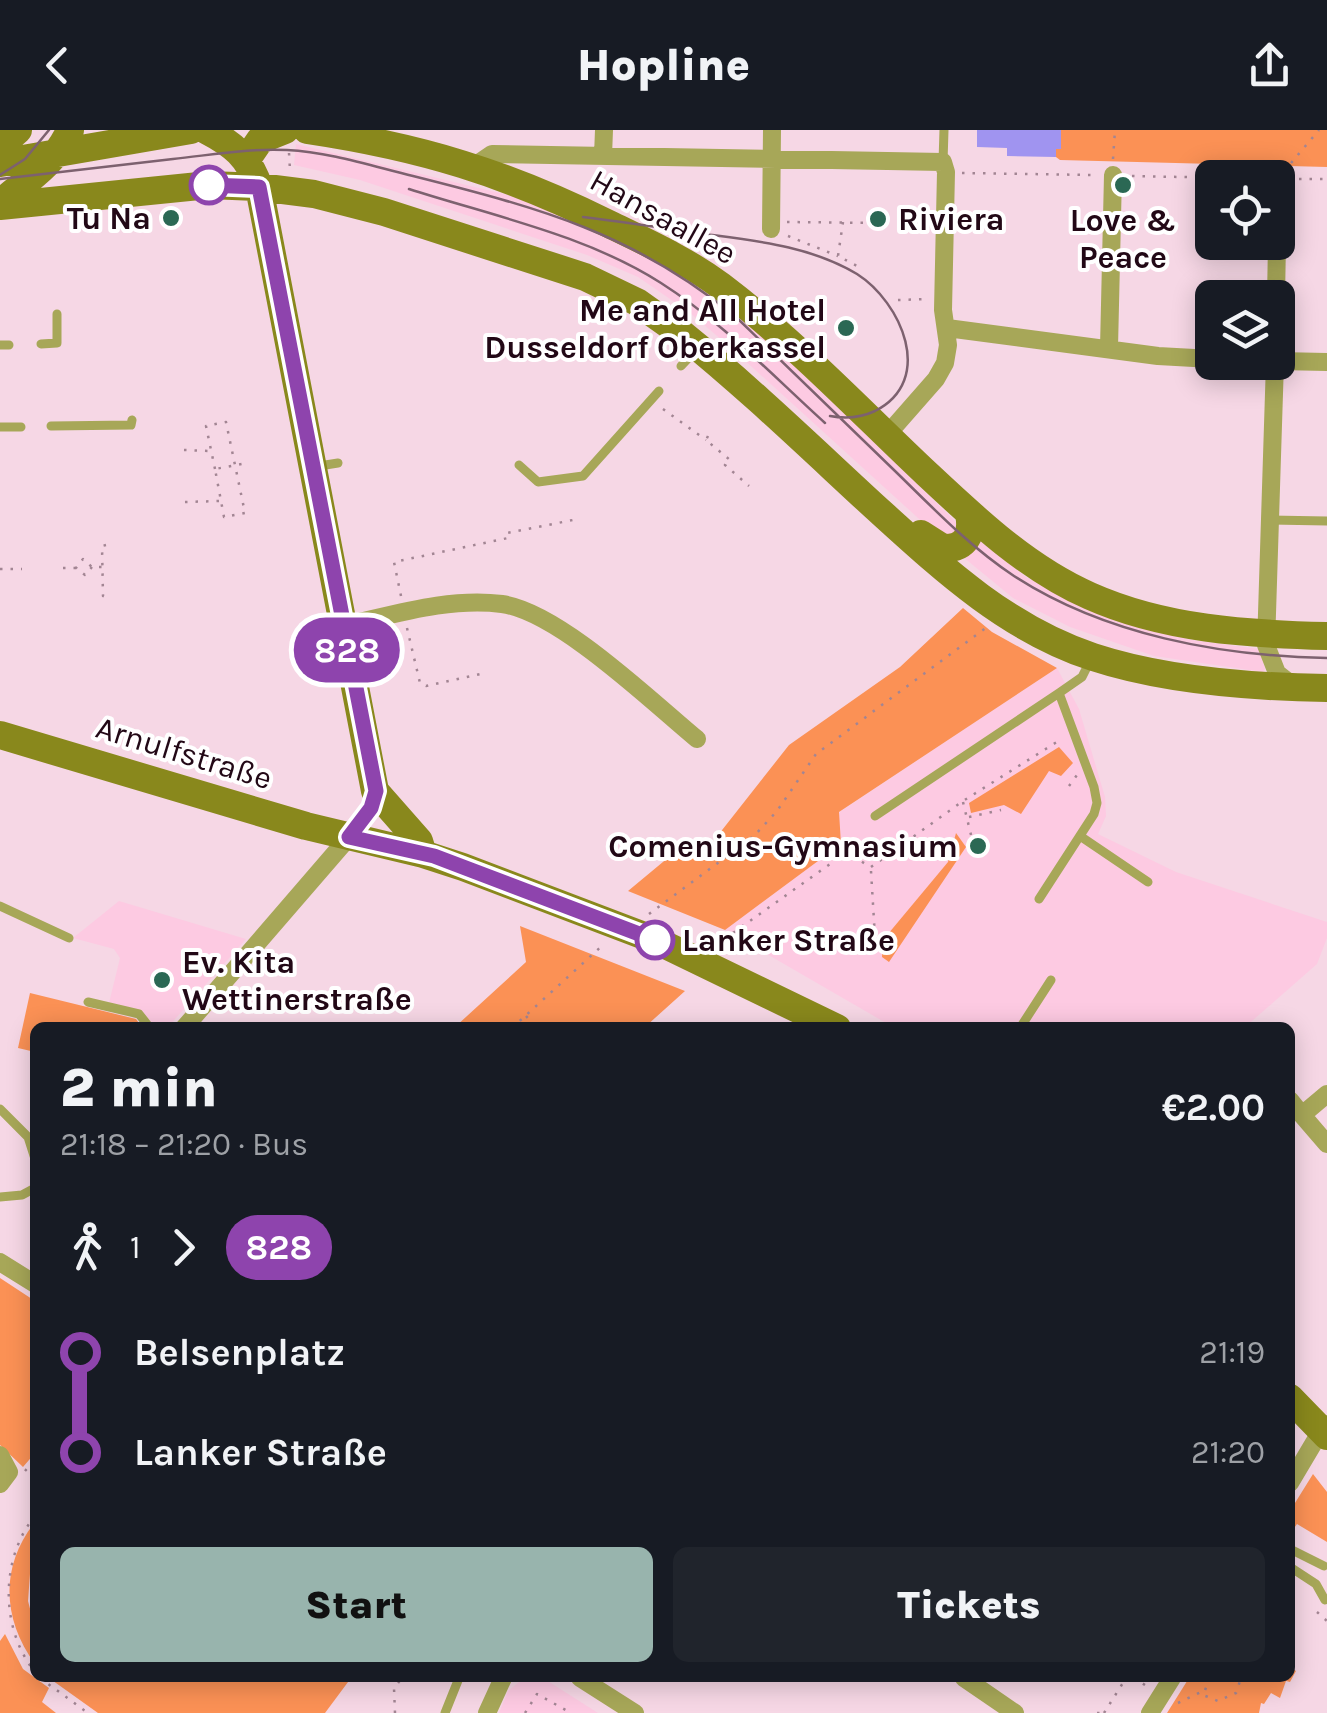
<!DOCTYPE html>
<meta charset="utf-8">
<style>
:root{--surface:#171b24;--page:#20242c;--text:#f1f3f6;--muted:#9ea1a6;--accent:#98b4ad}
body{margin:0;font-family:Karla,sans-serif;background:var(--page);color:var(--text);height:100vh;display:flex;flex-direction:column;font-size:38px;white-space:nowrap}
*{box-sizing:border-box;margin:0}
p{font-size:32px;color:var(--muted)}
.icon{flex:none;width:55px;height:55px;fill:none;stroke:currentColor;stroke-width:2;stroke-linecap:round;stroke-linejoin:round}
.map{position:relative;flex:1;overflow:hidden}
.side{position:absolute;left:30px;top:892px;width:1265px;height:660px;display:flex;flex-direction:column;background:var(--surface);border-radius:15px;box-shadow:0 5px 25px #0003}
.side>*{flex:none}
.badge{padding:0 20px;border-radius:32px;font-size:35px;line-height:65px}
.buttons{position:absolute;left:1195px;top:30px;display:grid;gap:20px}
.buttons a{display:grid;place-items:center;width:100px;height:100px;border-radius:15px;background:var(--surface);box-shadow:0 5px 25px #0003;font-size:50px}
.map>.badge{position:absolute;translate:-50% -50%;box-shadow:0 0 0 5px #fff}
.legs{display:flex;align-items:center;gap:15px;height:110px;padding:0 30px;font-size:32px}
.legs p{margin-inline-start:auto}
.head{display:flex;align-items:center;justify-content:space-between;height:170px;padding:0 30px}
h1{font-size:55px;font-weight:800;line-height:75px}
.action{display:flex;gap:20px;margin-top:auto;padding:20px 30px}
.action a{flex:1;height:115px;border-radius:15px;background:var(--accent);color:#111;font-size:40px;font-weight:800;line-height:115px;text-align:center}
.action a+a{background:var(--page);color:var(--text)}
ul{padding:0 30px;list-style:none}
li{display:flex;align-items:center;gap:35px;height:100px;font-size:38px}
li i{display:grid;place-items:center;width:15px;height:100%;margin:0 12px;background:currentColor}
li i::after{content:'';width:25px;height:25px;margin:-12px;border:8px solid;border-radius:50%;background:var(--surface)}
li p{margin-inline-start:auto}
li:first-child i{background:linear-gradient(#0000 50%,currentColor 0)}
li:last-child i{background:linear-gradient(currentColor 50%,#0000 0)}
header{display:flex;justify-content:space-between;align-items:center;height:130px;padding:0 30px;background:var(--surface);font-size:45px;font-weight:800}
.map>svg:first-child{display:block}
.built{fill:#fdcae2}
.green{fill:#fb9155}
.water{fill:#a094f0}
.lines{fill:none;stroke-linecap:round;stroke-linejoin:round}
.path{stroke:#a28593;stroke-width:2.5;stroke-dasharray:2.5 8;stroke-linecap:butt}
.lane{stroke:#a7a758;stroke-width:9}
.street{stroke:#a7a758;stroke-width:18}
.secondary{stroke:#89881c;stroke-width:28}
.tram{stroke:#7d616f;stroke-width:2.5}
.line-1-casing{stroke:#fff;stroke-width:22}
.line-1{stroke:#8e44ad;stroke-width:15}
.stop-1-dot{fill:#fff;stroke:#8e44ad;stroke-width:5}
.poi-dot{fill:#2b6854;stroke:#fff;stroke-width:4}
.labels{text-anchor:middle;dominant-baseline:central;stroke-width:8;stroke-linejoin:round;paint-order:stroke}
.street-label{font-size:32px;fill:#220816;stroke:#fff}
.poi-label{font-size:32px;font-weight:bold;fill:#220816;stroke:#fff;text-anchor:end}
.stop-label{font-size:32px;font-weight:bold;fill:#220816;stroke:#fff;text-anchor:start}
</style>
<header><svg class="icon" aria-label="back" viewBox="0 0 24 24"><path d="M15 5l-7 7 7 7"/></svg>Hopline<svg class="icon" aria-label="share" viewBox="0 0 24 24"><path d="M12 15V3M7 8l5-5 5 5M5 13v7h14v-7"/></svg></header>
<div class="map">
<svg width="1327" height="1583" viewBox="0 0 1327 1583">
<rect width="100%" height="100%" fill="#f6d7e5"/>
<path class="built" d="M 296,14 L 562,78 L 642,117 L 741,184 L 843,283 L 851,283 L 857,296 L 956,392 L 1026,447 L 1082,476 L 1148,499 L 1192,510 L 1259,519 L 1265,539 L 1263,542 L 1154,526 L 1070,497 L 1013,468 L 940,408 L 730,217 L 689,182 L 638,147 L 587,125 L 360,50 L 294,35 Z
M 1057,538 L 1079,579 L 1105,667 L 1106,686 L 1098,704 L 1176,742 L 1327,792 L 1327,808 L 1317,834 L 1244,898 L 893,897 L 725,800 L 841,714 L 838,683 Z
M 119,771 L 246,809 L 168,897 L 155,898 L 143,882 L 109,873 L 120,828 L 114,819 L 73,808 Z
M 524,1548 L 543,1548 L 598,1583 L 499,1583 L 508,1561 Z"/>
<path class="green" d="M 1061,0 L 1327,0 L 1327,37 L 1060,30 L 1056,27 L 1056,19 L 1061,18 Z
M 963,478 L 992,502 L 1057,538 L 839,682 L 841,714 L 725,800 L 628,761 L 687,712 L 704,723 L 789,615 L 900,537 Z
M 1059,617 L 1073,633 L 1061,646 L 1049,641 L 1021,684 L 1004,675 L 971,683 L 969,673 Z
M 956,703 L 966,717 L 889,832 L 882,827 L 883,810 L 948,732 Z
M 520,796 L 685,861 L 645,897 L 455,897 L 526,832 Z
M 30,863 L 136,889 L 142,897 L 35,898 L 35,922 L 18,918 Z
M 0,1148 L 35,1171 L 35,1323 L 23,1337 L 0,1315 Z
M 1313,1344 L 1327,1362 L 1327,1412 L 1297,1394 L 1290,1404 L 1290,1381 Z
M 35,1392 L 35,1427 L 30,1444 L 28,1471 L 35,1498 L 35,1534 C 2,1489 0,1436 35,1392 Z
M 5,1504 L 23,1539 L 49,1558 L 42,1572 L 56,1583 L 0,1583 L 0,1511 Z
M 1290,1537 L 1296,1541 L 1290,1552 L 1286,1551 L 1280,1568 L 1271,1563 L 1264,1574 L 1261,1573 L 1259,1583 L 1167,1583 L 1189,1548 L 1290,1548 Z
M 49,1548 L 351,1548 L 325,1583 L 98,1583 Z"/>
<path class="water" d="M 977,0 L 1061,0 L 1061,19 L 1056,19 L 1056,27 L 1007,26 L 1007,18 L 977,17 Z"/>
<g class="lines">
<path class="path" d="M 289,23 L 290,40
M 1113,29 L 1115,0
M 1291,33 L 1319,0
M 962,43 L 1094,45
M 1132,46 L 1230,48
M 1299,49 L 1327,49
M 787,92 L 883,93
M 843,92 L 838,126 L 859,137
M 788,106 L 838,126
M 898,170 L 927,169
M 663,279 L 706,310
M 708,306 L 706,310 L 730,330 L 725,335 L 749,356
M 184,320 L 210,321
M 215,339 L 206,296 L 226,292 L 245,383 L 224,387 L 215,339 L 247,333
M 185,372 L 219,371
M 106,415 L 102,416 L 103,466 L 106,466
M 92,437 L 85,445 L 76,438 L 83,429 L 92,437 L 102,437
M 63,438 L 76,438
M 0,439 L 22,439
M 401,466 L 394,432 L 508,408 L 507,403 L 573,390
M 407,498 L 420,553 L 426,556 L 485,543
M 1069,656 L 1077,645
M 963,672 L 972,709
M 969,687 L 1001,680
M 871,737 L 963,671 L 1060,610
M 871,741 L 876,824
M 649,784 L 754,706 L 777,681 L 816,624 L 987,497
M 716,815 L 847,722 L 870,737
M 526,886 L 535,896
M 512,898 L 604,814
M 25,1341 L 35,1329
M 35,1386 C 0,1428 0,1499 35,1542
M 1317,1482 L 1327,1491
M 40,1548 L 88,1583
M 1134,1548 L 1145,1555
M 1210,1548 L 1203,1565 L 1218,1571 L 1236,1563 L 1241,1548
M 1178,1573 L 1203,1561
M 395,1583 L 394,1558 L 402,1548
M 525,1583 L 537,1564 L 571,1583
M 1097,1583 L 1101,1583
M 1104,1583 L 1126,1548"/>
<path class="lane" d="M 943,32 L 944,0
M 41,214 L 57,213 L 57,184
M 0,215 L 9,215
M 681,236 L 697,219
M 51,296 L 131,295 L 132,290
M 0,297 L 21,297
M 519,335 L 538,352 L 583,346 L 659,261
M 319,336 L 338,333
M 1270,390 L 1327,391
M 875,686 L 1059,563 L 1082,547 L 1090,531
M 1080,706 L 1148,752
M 1039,769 L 1094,684 L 1097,673 L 1094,657 L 1059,563
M 0,776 L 69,808
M 88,872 L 139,884 L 150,898
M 1020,898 L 1051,850
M 0,979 L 28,1007 L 35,1029
M 0,1067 L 22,1065 L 35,1058
M 1290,1419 L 1324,1436
M 1290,1437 L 1316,1454 L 1325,1470
M 445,1583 L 459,1548"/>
<path class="street" d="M 603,26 L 604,0
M 473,37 L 492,24 L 943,32 L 946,42 L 943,180 L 948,215 L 945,233 L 936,249 L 886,306
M 771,99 L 772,0
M 1278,107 L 1279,48
M 1276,168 L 1277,112
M 947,198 L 1158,226 L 1212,229
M 1109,218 L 1113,45
M 1278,231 L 1327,232
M 1275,232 L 1266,515 L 1277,543 L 1295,557
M 342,496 C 393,485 449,467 502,474 C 559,482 651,571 697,609
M 184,898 L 349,707
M 1290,970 L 1302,985 L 1327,964
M 1302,985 L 1327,1014
M 0,1132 L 35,1154
M 0,1325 L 9,1342 L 0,1354
M 1290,1353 L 1325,1294
M 580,1548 L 635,1583
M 964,1548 L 1015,1583
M 487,1583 L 503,1548
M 1150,1583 L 1172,1548"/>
<path class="secondary" d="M 206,0 C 233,14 249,27 259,57 L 375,661 L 419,711 L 423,724
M 307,0 C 421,17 506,43 609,94 C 648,113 686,130 721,156 C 795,212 860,281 927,344 C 976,390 1028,439 1090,466 C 1164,499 1247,504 1327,506
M 0,16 L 18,0
M 247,29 L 260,10 L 285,0
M 0,33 L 191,0
M 0,73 C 26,51 56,33 70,0
M 0,76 L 209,55 L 259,57 L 314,64 L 384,82 L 585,147 L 637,172 L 682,204 C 749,258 812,319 875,377 C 941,437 1007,499 1093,527 C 1163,550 1254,557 1327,558
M 921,404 L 943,418 C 966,419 973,404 969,384
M 0,605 L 306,696 L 423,724 L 463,737 L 655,810 L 837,898
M 1290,1268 L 1327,1306"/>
<path class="tram" d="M 0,45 L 25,29 L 49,0
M 0,49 C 58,42 116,36 173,29 C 211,25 249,18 287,20 C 329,22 372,36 413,46 C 540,78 633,103 736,187 C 789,238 842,289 895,341 C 933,378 970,417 1014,446 C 1105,505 1220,526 1327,528
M 409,59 C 493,86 586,105 661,153 C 721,191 772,245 825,293
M 583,87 C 623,92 664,98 704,104 C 757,111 810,116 857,144 C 901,172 936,250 875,281 C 860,288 846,289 830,286"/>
</g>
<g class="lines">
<defs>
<path id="line-1" d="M 209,55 L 259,57 L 376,661 L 371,678 L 349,707 L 434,726 L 655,810"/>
</defs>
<use href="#line-1" class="line-1-casing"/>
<use href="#line-1" class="line-1"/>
</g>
<g class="stop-1-dot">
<circle cx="209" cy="55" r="18"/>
<circle cx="655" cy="810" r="18"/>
</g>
<g class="poi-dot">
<circle cx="1123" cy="55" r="10"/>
<circle cx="171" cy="88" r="10"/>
<circle cx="878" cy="89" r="10"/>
<circle cx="846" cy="198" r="10"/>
<circle cx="978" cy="716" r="10"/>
<circle cx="162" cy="850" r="10"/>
</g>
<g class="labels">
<g class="street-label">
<text transform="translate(663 87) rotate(29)">Hansaallee</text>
<text transform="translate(184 623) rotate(17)">Arnulfstraße</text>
</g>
<g class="poi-label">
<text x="151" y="88">Tu Na</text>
<text x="898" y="89" text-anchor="start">Riviera</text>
<text x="1123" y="90" text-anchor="middle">Love &amp;<tspan x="1123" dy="37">Peace</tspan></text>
<text x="826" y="180">Me and All Hotel<tspan x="826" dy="37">Dusseldorf Oberkassel</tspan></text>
<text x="958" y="716">Comenius-Gymnasium</text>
<text x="182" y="832" text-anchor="start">Ev. Kita<tspan x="182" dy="37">Wettinerstraße</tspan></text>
</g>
<g class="stop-label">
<text x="682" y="810">Lanker Straße</text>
</g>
</g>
</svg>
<div class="buttons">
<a><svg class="icon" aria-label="locate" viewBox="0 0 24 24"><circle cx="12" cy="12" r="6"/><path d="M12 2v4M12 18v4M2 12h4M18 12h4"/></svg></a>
<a><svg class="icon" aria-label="layers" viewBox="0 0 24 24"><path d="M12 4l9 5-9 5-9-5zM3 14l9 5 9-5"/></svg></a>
</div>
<b class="badge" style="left:347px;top:520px;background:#8e44ad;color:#fff">828</b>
<section class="side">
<div class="head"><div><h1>2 min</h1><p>21:18 – 21:20 · Bus</p></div><b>€2.00</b></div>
<div class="legs"><svg class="icon" aria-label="walk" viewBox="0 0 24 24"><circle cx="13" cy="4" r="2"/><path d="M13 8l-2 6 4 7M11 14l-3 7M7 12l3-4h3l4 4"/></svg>1<svg class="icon" aria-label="forward" viewBox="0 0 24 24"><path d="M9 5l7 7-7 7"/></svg><b class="badge" style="background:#8e44ad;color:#fff">828</b></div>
<ul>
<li><i style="color:#8e44ad"></i><b>Belsenplatz</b><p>21:19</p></li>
<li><i style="color:#8e44ad"></i><b>Lanker Straße</b><p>21:20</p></li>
</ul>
<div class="action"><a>Start</a><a>Tickets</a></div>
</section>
</div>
